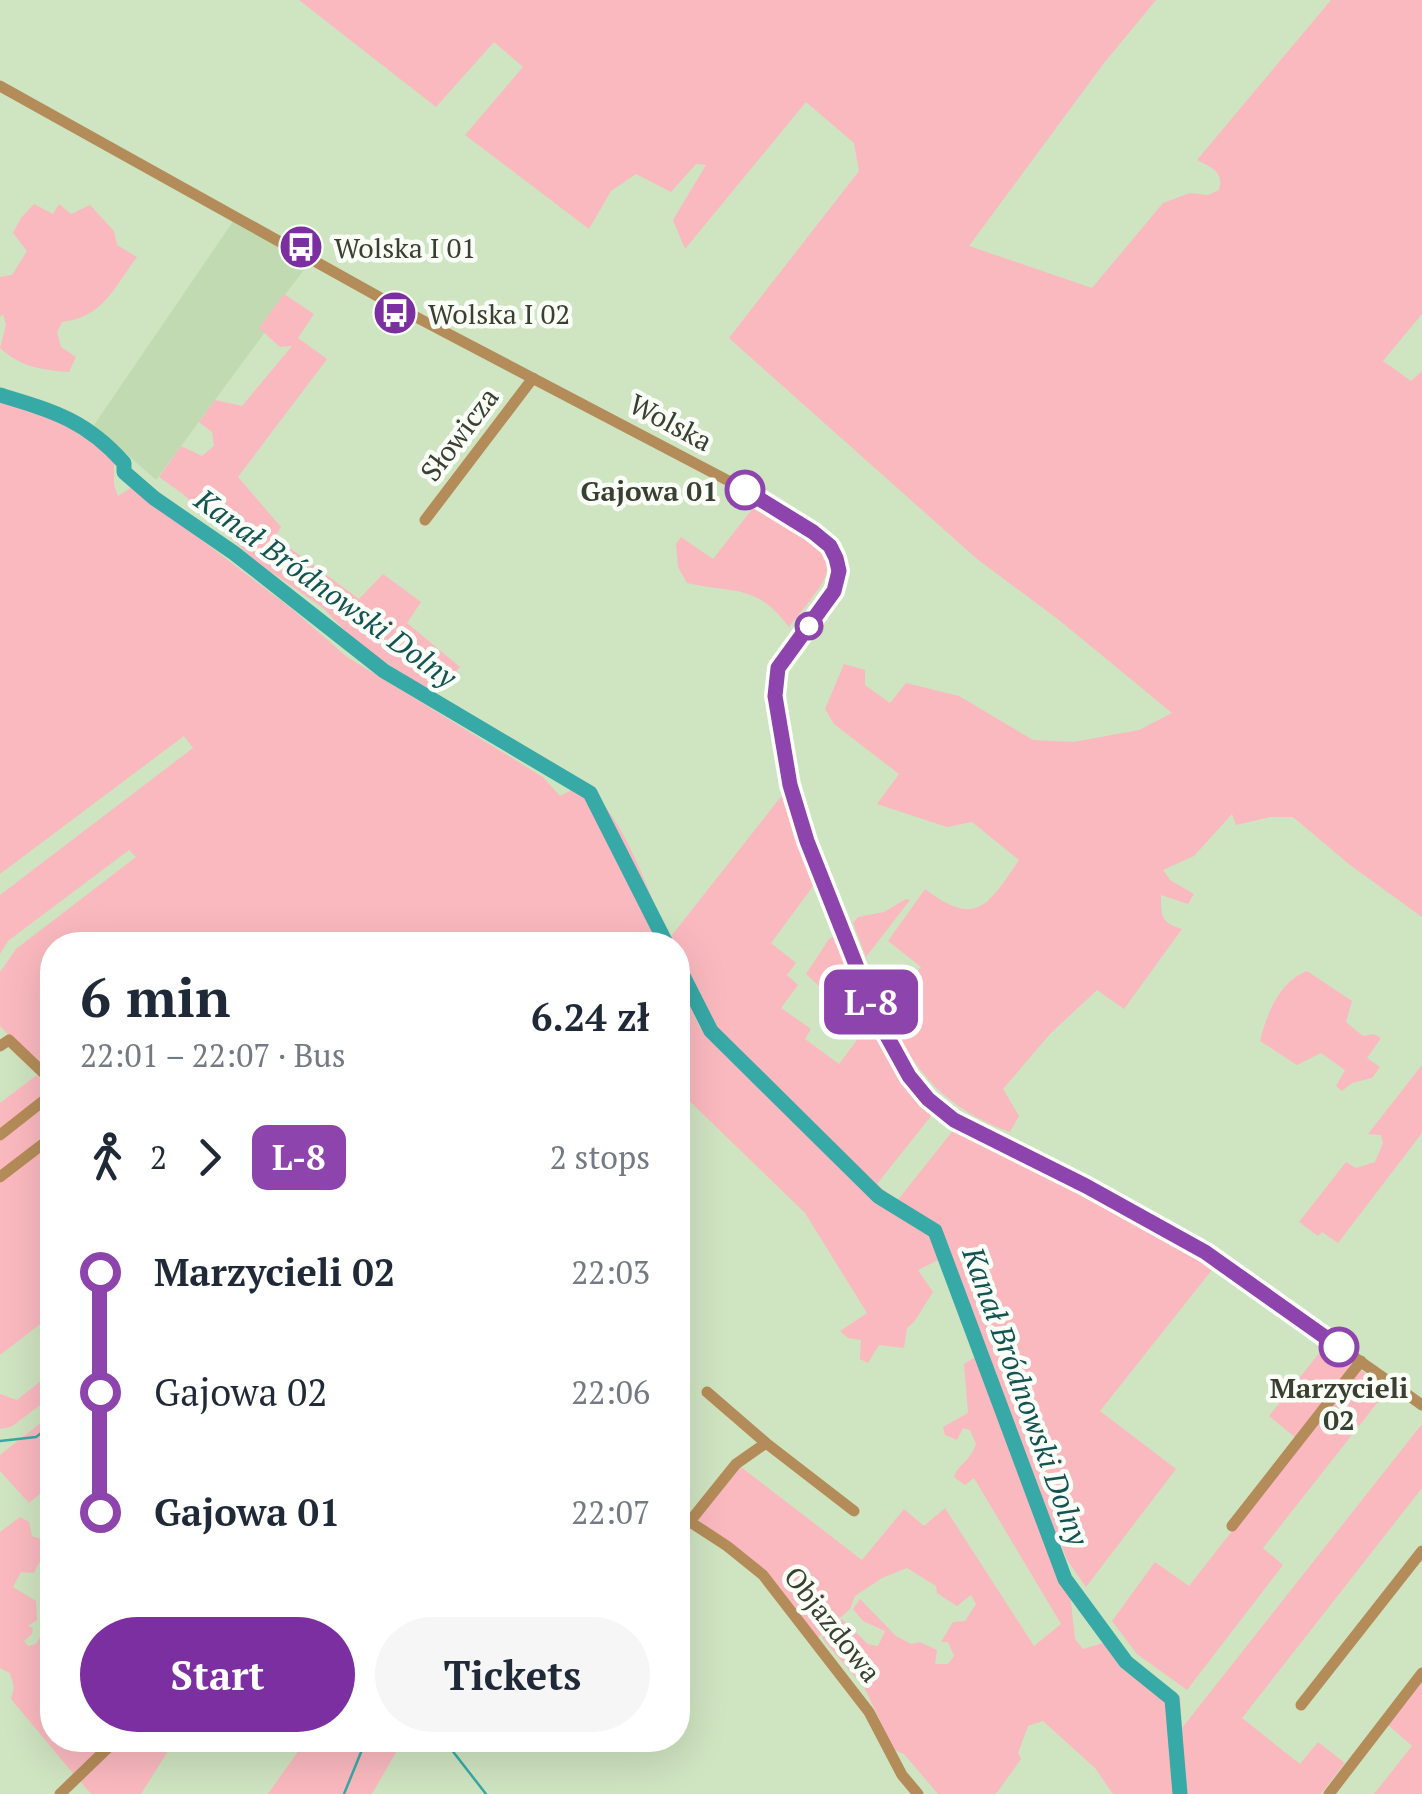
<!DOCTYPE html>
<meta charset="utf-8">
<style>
:root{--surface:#fff;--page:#f6f6f7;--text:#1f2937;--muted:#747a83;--accent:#7c2fa1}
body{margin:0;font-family:"PT Serif",serif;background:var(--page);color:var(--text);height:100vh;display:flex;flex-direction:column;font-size:38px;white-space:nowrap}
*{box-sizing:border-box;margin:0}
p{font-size:32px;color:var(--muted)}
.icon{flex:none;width:55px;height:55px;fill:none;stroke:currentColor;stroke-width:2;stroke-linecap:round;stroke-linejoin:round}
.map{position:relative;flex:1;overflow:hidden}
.sheet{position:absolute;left:40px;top:932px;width:650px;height:820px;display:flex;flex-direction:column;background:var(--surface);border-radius:40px;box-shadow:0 10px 40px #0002}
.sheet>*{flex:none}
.badge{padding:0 20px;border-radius:15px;font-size:35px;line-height:65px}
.map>.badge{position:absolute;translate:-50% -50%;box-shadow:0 0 0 5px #fff}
.legs{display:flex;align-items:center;gap:15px;height:110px;padding:0 40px;font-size:32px}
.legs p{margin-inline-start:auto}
.summary{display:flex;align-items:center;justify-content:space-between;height:170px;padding:0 40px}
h1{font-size:55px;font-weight:700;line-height:75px}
.action{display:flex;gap:20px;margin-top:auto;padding:20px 40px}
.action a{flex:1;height:115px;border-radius:60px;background:var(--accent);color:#fff;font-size:40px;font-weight:700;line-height:115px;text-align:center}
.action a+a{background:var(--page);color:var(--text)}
ul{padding:0 40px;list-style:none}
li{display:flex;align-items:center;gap:35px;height:120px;font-size:38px}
li i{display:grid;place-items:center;width:15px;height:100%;margin:0 12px;background:currentColor}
li i::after{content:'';width:25px;height:25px;margin:-12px;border:8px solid;border-radius:50%;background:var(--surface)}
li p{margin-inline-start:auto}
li:first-child i{background:linear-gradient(#0000 50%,currentColor 0)}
li:last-child i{background:linear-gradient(currentColor 50%,#0000 0)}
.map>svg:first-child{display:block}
.built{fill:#c2dab1}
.green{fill:#fab9bf}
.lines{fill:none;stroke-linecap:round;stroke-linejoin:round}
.stream{stroke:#37a9a7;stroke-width:2.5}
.river{stroke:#37a9a7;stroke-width:15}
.minor{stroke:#b48c59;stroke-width:11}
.line-1-casing{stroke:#fff;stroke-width:22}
.line-1{stroke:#8e44ad;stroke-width:15}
.stop-1-dot{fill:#fff;stroke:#8e44ad;stroke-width:5}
.labels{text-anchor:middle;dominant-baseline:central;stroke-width:9;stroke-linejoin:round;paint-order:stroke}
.poi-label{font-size:28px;fill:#384032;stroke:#fafff8;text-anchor:start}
.street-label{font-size:28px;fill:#384032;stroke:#fafff8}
.stop-label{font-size:28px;font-weight:bold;fill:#384032;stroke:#fafff8;text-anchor:end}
.water-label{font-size:30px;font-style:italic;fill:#135352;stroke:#fafff8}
</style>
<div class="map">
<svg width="1422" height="1794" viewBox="0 0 1422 1794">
<rect width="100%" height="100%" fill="#cfe4c1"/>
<path class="built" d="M 234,220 L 310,262 L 260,327 L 265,332 L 156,480 L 94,425 Z"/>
<path class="green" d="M 299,0 L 1156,0 L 1104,63 L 969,246 L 1092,288 L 1163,203 L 1190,193 L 1208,195 L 1219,190 C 1224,171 1212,168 1197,160 L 1331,0 L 1422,0 L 1422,314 L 1383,361 L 1411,381 L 1422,371 L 1422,917 L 1350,865 L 1293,817 L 1271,817 L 1236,825 L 1232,814 L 1194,856 L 1163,870 L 1170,880 L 1194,894 L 1188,904 L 1161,895 C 1161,916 1161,923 1182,929 L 1124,1009 L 1097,990 L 1050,1034 L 1003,1089 L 1019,1116 L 1010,1132 C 935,1105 907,1060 876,990 L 905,983 L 921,967 L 888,941 L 925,889 C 976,928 988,906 1019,860 L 972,822 L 947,827 L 877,804 L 899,774 L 834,724 L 825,709 L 844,664 L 865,670 L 865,685 L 890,703 L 906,683 L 959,696 L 1033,740 L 1073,742 L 1139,730 L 1172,713 L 1059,620 L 977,559 L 729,338 L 859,171 L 854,143 L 806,102 L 685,249 L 673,220 L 706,165 L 696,164 L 671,192 L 636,174 L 611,191 L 589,229 L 465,135 L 523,67 L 494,42 L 436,107 Z
M 34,204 L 53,214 L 59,204 L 71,214 L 90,205 L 114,231 L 117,245 L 137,257 C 114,287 104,317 62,322 L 57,332 L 61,347 L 76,357 L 69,372 C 41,370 21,367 0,348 L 6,325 L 3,314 L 0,317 L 0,277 L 12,275 L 27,251 L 13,233 L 21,218 Z
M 284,294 L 314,314 L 298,338 L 327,359 L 238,477 L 281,527 L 275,537 L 359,599 L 383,574 L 421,602 L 407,623 L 460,667 L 437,692 L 412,680 L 357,643 L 323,608 L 258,563 L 183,494 L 159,477 L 181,446 L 202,456 L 214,446 L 212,432 L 199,422 L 215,400 L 242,406 L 292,346 L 280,347 L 259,328 Z
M 0,400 L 61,417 L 88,437 L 114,463 L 114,485 L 118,496 L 132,487 L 292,609 L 347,657 L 543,777 L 560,796 L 584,784 C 627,820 646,888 669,939 L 783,794 L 817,881 L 771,943 L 796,963 L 787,975 L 798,985 L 781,1008 L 811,1029 L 805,1039 L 839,1064 L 872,1020 C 886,1057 906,1085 935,1111 L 877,1184 L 897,1201 L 955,1128 L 1082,1190 L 1215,1266 L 1100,1411 L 1176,1469 L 1086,1587 L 1067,1560 L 1060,1542 L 1049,1550 L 1070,1593 L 1075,1639 L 1083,1649 L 1103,1643 L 1121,1668 L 1168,1702 L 1180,1696 L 1182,1728 L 1422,1424 L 1422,1488 L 1242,1718 L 1300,1764 L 1318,1742 L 1345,1763 L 1321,1794 L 1113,1794 L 1095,1768 L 1043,1721 L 1028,1726 L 1018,1753 L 1021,1759 L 996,1794 L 938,1794 L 904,1754 L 894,1750 L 865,1689 L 822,1638 L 842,1619 L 868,1644 L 878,1646 L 885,1631 L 863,1621 L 853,1609 L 860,1599 L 896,1636 L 911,1644 L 920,1642 L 937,1650 L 935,1664 L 948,1664 L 954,1656 L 948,1642 L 941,1642 L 953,1622 L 965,1621 L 976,1604 L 971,1595 L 957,1606 L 937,1593 L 936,1586 L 907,1568 L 882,1578 L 855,1596 L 850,1609 L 815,1640 L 759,1568 L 697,1519 L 741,1467 L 862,1560 L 904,1509 L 924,1526 L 945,1508 L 1034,1646 L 1061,1624 L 974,1478 L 965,1485 L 954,1477 C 958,1464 970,1462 976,1444 L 970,1430 L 963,1428 L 957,1440 L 945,1435 L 943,1427 L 968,1413 L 964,1364 L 977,1356 L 940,1259 L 918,1270 L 933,1292 L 914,1322 L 907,1328 L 904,1348 L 879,1345 L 868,1363 L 860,1359 L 861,1340 L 848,1338 L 840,1331 L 867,1313 L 805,1213 L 678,1090 L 678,981 L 700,1028 L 710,1021 L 678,957 L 678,945 L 672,945 L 669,941 L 665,945 L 52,945 L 52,1074 L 48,1068 L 43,1070 L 0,1026 L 0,972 L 16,949 L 136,857 L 129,850 L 8,941 L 0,954 L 0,895 L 193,748 L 184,736 L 0,874 Z
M 757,503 C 778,514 834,543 826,574 C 823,587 798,615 789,627 C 756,583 735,594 687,583 L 678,567 L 676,544 L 681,537 L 713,559 Z
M 906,899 L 910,900 L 866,957 L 853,923 L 858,917 L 884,912 Z
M 837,934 L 853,974 L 834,1000 L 806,974 L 829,939 Z
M 1307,971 L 1352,1001 L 1346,1022 L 1363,1036 L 1374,1034 L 1381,1038 L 1367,1058 L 1380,1067 L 1372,1078 L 1352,1083 L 1342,1091 L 1336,1086 L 1345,1070 L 1321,1053 L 1297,1065 L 1260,1041 C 1267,1013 1279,982 1307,971 Z
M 1422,1065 L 1422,1133 L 1338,1243 L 1322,1232 L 1318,1236 L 1299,1222 L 1346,1162 L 1356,1168 L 1375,1162 L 1383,1143 L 1381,1135 L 1368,1134 Z
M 37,1075 L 51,1091 L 0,1130 L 0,1103 Z
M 52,1100 L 52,1132 L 0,1173 L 0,1141 Z
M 52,1141 L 52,1315 L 0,1355 L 0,1181 Z
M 1325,1346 L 1354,1366 L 1297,1439 L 1269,1416 Z
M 1359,1369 L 1388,1389 L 1263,1548 L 1283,1565 L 1187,1690 L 1137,1654 L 1112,1621 L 1155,1562 L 1189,1586 Z
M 52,1372 L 52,1396 L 11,1427 L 0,1429 L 0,1394 L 17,1400 Z
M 52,1414 L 52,1484 L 29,1503 L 0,1471 L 0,1455 Z
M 20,1517 L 29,1522 L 32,1536 L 52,1543 L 52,1556 L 38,1564 L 34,1573 L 21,1572 L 13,1587 L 36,1601 L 37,1620 L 28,1626 L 33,1628 L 32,1634 L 24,1641 L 28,1646 L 36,1644 L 43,1632 L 52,1625 L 52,1740 L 108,1740 L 76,1777 L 11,1699 L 14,1687 L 10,1673 L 0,1668 L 0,1532 Z
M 1422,1682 L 1422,1794 L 1374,1794 L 1412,1746 L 1388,1725 Z
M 120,1740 L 175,1740 L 141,1794 L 91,1794 L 80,1781 Z
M 306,1740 L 403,1740 L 372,1794 L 268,1794 Z"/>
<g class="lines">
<path class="stream" d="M 0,1441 L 36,1437 L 52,1425
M 444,1740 L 486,1794
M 595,1740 L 596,1741
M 344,1794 L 366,1740"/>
<path class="river" d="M 0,395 C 53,411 86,420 124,463 L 124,472 L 154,498 L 234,553 L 384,671 L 590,793 L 667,945
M 678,966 L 711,1031 L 878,1196 L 935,1231 L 1065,1579 L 1126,1662 L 1172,1699 L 1180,1794"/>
<path class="minor" d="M 0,86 L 397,307 L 744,489 L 813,532 L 829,547 L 836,558 L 839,571 L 834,591 L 778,668 L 775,696 L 790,785 L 807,841 L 877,1018 L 909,1076 L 928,1099 L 954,1121 L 1085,1186 L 1205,1252 L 1422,1405
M 425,520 L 533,378
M 0,1046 L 9,1040 L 52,1081
M 0,1135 L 52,1094
M 0,1177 L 52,1137
M 707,1392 L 766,1443 L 854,1511
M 678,1514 L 727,1546 L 763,1575 L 869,1712 L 902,1775 L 918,1794
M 691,1520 L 736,1464 L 766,1443
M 1232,1526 L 1361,1361
M 1301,1705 L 1422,1551
M 60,1794 L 116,1740
M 1329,1794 L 1422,1673"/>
</g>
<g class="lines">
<defs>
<path id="line-1" d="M 745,490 L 813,532 L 830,546 L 836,558 L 839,571 L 834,591 L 778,668 L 775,696 L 790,785 L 807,841 L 877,1018 L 909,1076 L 928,1099 L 954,1120 L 1086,1186 L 1205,1252 L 1339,1347"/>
</defs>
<use href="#line-1" class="line-1-casing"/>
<use href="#line-1" class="line-1"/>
</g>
<defs>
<symbol id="bus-disc" viewBox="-11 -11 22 22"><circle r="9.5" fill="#7c2fa1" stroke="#fafff8"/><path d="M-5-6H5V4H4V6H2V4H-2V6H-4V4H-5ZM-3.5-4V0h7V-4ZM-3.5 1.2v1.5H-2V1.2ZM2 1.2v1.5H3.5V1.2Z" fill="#fff"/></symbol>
</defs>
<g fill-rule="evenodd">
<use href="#bus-disc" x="276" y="222" width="50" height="50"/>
<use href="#bus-disc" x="370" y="288" width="50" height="50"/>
</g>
<g class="stop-1-dot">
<circle cx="745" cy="490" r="18"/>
<circle cx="809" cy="626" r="12"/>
<circle cx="1339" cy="1347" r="18"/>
</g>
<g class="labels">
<g class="poi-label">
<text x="334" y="247">Wolska I 01</text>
<text x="428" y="313">Wolska I 02</text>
</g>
<g class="street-label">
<text transform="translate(671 422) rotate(28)">Wolska</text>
<text transform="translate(459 434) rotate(-53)">Słowicza</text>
<text transform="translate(833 1624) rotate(52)">Objazdowa</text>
</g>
<g class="stop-label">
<text x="718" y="490">Gajowa 01</text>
<text x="1339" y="1387" text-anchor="middle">Marzycieli<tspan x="1339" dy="32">02</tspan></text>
</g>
<g class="water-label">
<text transform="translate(326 588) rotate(36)">Kanał Bródnowski Dolny</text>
<text transform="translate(1026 1396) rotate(70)">Kanał Bródnowski Dolny</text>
</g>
</g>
</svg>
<b class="badge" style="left:871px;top:1002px;background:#8e44ad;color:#fff">L-8</b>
<section class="sheet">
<div class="summary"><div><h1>6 min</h1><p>22:01 – 22:07 · Bus</p></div><b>6.24 zł</b></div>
<div class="legs"><svg class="icon" aria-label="walk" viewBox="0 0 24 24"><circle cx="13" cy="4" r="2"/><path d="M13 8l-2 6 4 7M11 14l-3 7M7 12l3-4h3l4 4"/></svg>2<svg class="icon" aria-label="forward" viewBox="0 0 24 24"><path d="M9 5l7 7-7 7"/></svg><b class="badge" style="background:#8e44ad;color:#fff">L-8</b><p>2 stops</p></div>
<ul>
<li><i style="color:#8e44ad"></i><b>Marzycieli 02</b><p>22:03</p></li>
<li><i style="color:#8e44ad"></i><span>Gajowa 02</span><p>22:06</p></li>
<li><i style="color:#8e44ad"></i><b>Gajowa 01</b><p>22:07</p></li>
</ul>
<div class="action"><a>Start</a><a>Tickets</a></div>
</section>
</div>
